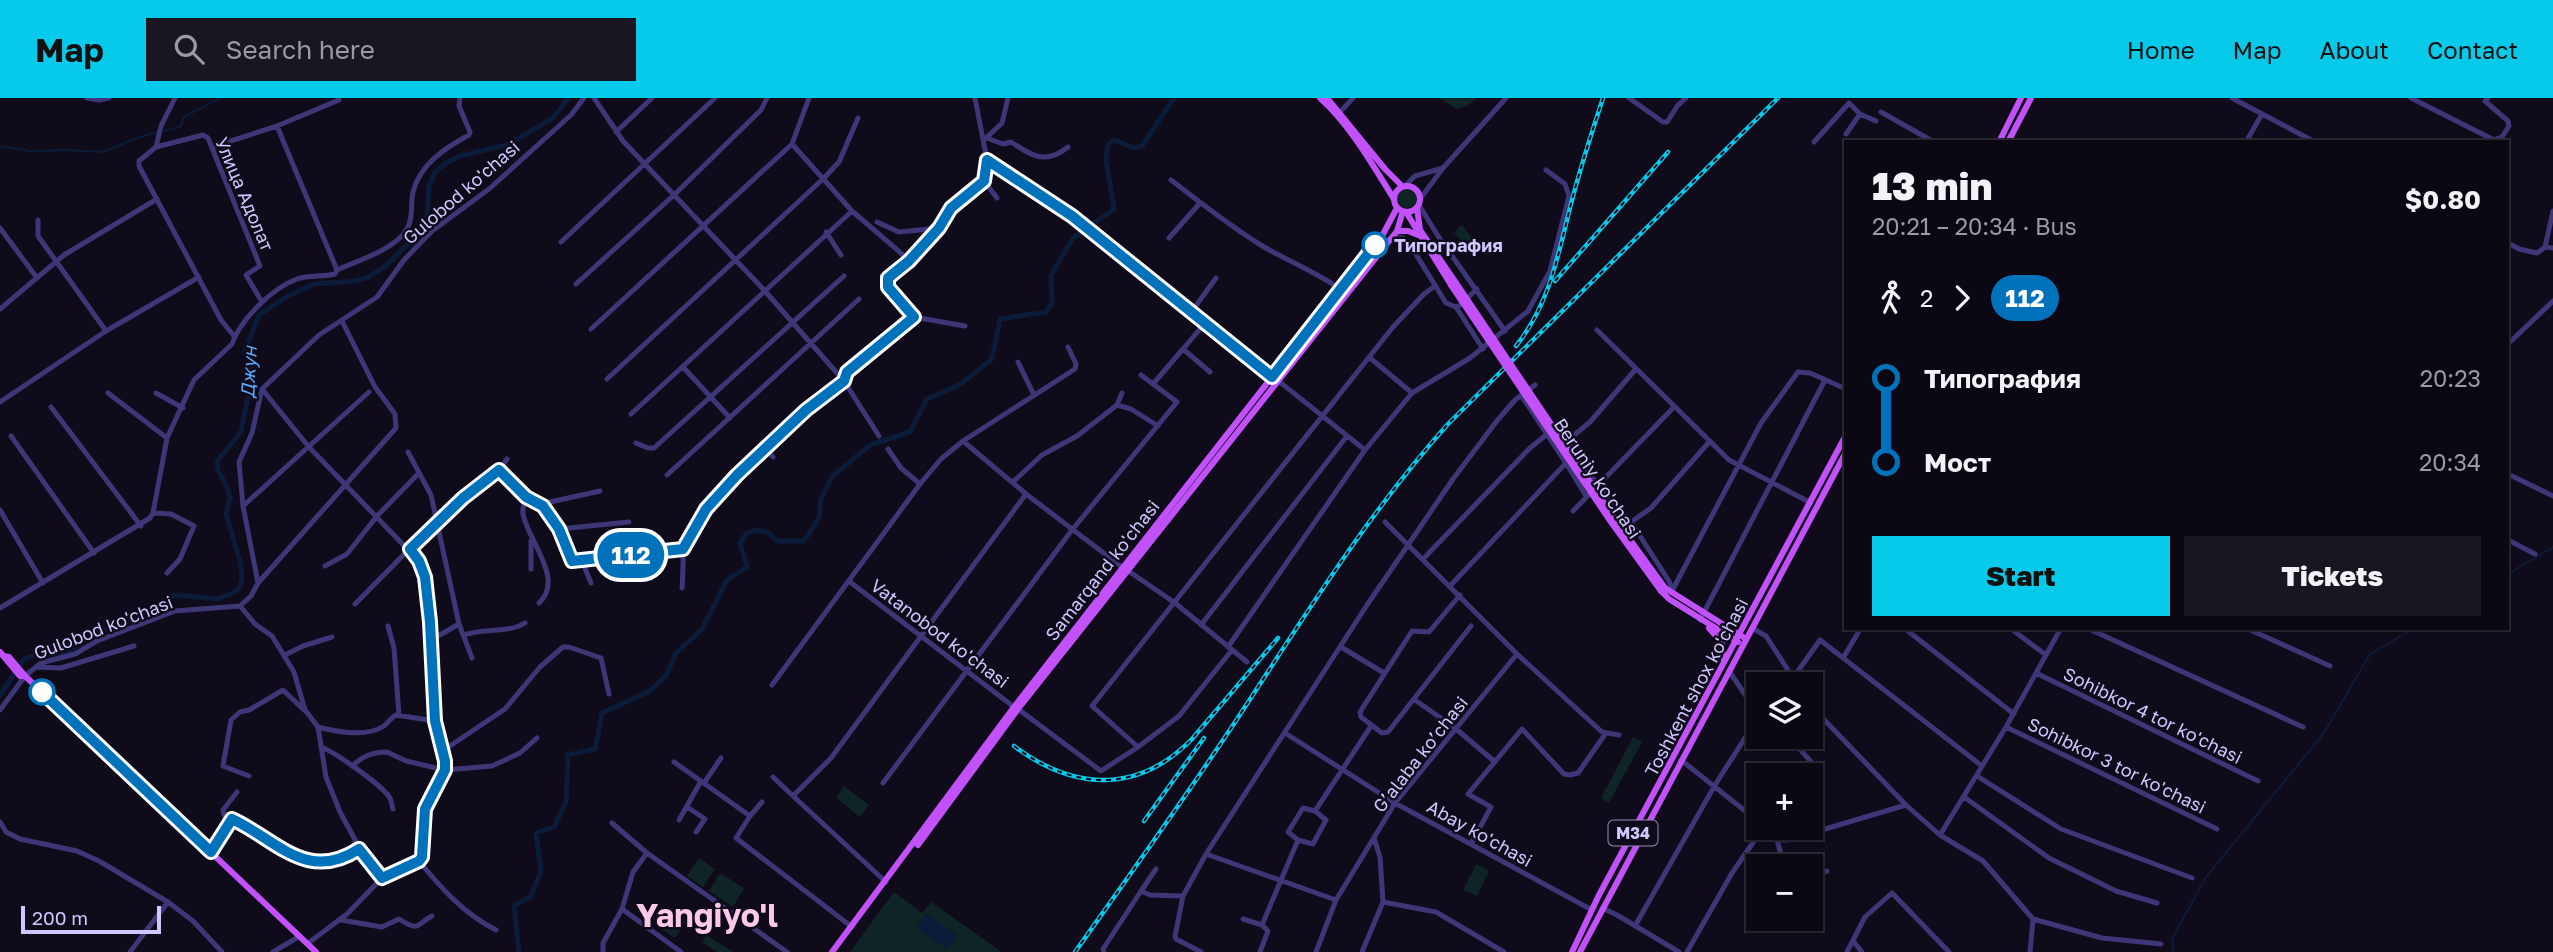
<!DOCTYPE html>
<meta charset="utf-8">
<style>
:root{--surface:#0b0814;--page:#191622;--text:#f1f3f6;--muted:#9a9aa0;--line:#2b2934;--accent:#07c9e9}
body{margin:0;font-family:"Golos Text",sans-serif;background:var(--page);color:var(--text);height:100vh;display:flex;flex-direction:column;font-size:26px;white-space:nowrap}
*{box-sizing:border-box;margin:0}
p{font-size:23px;color:var(--muted)}
.icon{flex:none;width:38px;height:38px;fill:none;stroke:currentColor;stroke-width:2;stroke-linecap:round;stroke-linejoin:round}
.map{position:relative;flex:1;overflow:hidden}
.drawer{position:absolute;left:1844px;top:42px;width:665px;height:490px;display:flex;flex-direction:column;background:var(--surface);border-radius:0px;box-shadow:0 2px 5px #0004,0 0 0 2px var(--line)}
.drawer>*{flex:none}
.badge{padding:0 14px;border-radius:23px;font-size:24px;line-height:46px}
.buttons{position:absolute;left:1746px;top:574px;display:grid;gap:14px}
.buttons a{display:grid;place-items:center;width:77px;height:77px;border-radius:0px;background:var(--surface);box-shadow:0 2px 5px #0004,0 0 0 2px var(--line);font-size:35px}
.scale{position:absolute;left:21px;bottom:18px;width:140px;box-sizing:border-box;padding-left:7px;border:4px solid #cfc7fd;border-top:0;font-size:19px;line-height:24px;white-space:nowrap;color:#cfc7fd;-webkit-text-stroke:5px #0f0b1b;paint-order:stroke}
.map>.badge{position:absolute;translate:-50% -50%;box-shadow:0 0 0 4px #fff}
.legs{display:flex;align-items:center;gap:10px;height:77px;padding:0 28px;font-size:23px}
.legs p{margin-inline-start:auto}
.summary{display:flex;align-items:center;justify-content:space-between;height:119px;padding:0 28px}
h1{font-size:38px;font-weight:800;line-height:52px}
.action{display:flex;gap:14px;margin-top:auto;padding:14px 28px}
.action a{flex:1;height:80px;border-radius:0px;background:var(--accent);color:#111;font-size:28px;font-weight:800;line-height:80px;text-align:center}
.action a+a{background:var(--page);color:var(--text)}
ul{padding:0 28px;list-style:none}
li{display:flex;align-items:center;gap:24px;height:84px;font-size:26px}
li i{display:grid;place-items:center;width:10px;height:100%;margin:0 9px;background:currentColor}
li i::after{content:'';width:18px;height:18px;margin:-9px;border:5px solid;border-radius:50%;background:var(--surface)}
li p{margin-inline-start:auto}
li:first-child i{background:linear-gradient(#0000 50%,currentColor 0)}
li:last-child i{background:linear-gradient(currentColor 50%,#0000 0)}
header{display:flex;align-items:center;gap:42px;box-sizing:border-box;height:98px;padding:0 35px;background:var(--accent);color:#111}
header strong{font-size:33px}
nav{display:flex;gap:38px;margin-inline-start:auto;font-size:24px}
.search{width:490px;height:63px;background:var(--page);display:flex;align-items:center;gap:18px;box-sizing:border-box;padding:0 24px;border-radius:0px;color:var(--muted);font-size:26px}
.map>svg:first-child{display:block}
.green{fill:#0f2424}
.water{fill:#0b1b3a}
.lines{fill:none;stroke-linecap:round;stroke-linejoin:round}
.stream{stroke:#0b1b3a;stroke-width:2}
.canal{stroke:#0b1b3a;stroke-width:5}
.minor{stroke:#3d3778;stroke-width:5}
.major{stroke:#c251fa;stroke-width:6}
.rail-casing{stroke:#07c9e9;stroke-width:4.5}
.rail{stroke:#0f0b1b;stroke-width:2;stroke-dasharray:5;stroke-linecap:butt}
.major-bridge{stroke:#c251fa;stroke-width:6}
.line-1-casing{stroke:#fff;stroke-width:16}
.line-1{stroke:#0072bc;stroke-width:10}
.stop-1-dot{fill:#fff;stroke:#0072bc;stroke-width:3.5}
.labels{text-anchor:middle;dominant-baseline:central;stroke-width:5;stroke-linejoin:round;paint-order:stroke}
.shield{fill:#0f0b1b;stroke:#958fb9;stroke-width:2}
.shield-label{font-size:16px;font-weight:bold;fill:#cfc7fd}
.street-label{font-size:18px;fill:#cfc7fd;stroke:#0f0b1b}
.stop-label{font-size:18px;font-weight:bold;fill:#cfc7fd;stroke:#0f0b1b;text-anchor:start}
.water-label{font-size:19px;font-style:italic;fill:#58a8fa;stroke:#0f0b1b}
.town-label{font-size:32px;font-weight:bold;fill:#fdc9e8;stroke:#0f0b1b}
</style>
<header>
<strong>Map</strong>
<div class="search"><svg class="icon" aria-label="search" viewBox="0 0 24 24"><circle cx="10" cy="10" r="6"/><path d="M15 15l6 6"/></svg>Search here</div>
<nav><a>Home</a><a>Map</a><a>About</a><a>Contact</a></nav>
</header>
<div class="map">
<svg width="2553" height="854" viewBox="0 0 2553 854">
<rect width="100%" height="100%" fill="#0f0b1b"/>
<path class="green" d="M 1439,0 L 1477,0 L 1467,8 L 1457,11 Z
M1397 100a10 10 0 1 1 20 0a10 10 0 1 1-20 0Z
M 1462,127 L 1474,143 L 1466,150 L 1454,134 Z
M 1633,639 L 1642,644 L 1609,705 L 1601,700 Z
M 844,688 L 869,707 L 860,719 L 836,700 Z
M 699,760 L 715,771 L 703,789 L 687,778 Z
M 1476,766 L 1489,773 L 1477,798 L 1463,792 Z
M 720,775 L 744,790 L 733,809 L 709,793 Z
M 894,794 L 922,815 L 931,804 L 1002,854 L 850,854 Z
M 674,813 L 687,822 L 675,840 L 661,831 Z
M 706,837 L 733,854 L 717,854 L 702,844 Z"/>
<path class="water" d="M 926,815 L 957,837 L 947,851 L 916,830 Z"/>
<g class="lines">
<path class="stream" d="M 163,33 L 180,29 L 184,19 L 220,0
M 0,48 L 30,53 L 68,52 L 103,54 L 134,41 L 157,34
M 2508,476 L 2553,449
M 2173,854 L 2172,841 L 2206,779 L 2324,635 L 2370,556 L 2415,530"/>
<path class="canal" d="M 0,597 L 24,561 L 35,557 L 64,556 L 98,534 L 142,518 L 175,497 L 217,501 L 233,495 L 239,490 L 242,481 L 241,467 L 226,416 L 230,400 L 228,391 L 218,372 L 217,363 L 241,334 L 251,283 L 251,270 L 245,253 L 259,217 L 286,199 L 314,186 L 355,183 L 369,179 L 387,167 L 423,131 L 427,121 L 429,88 L 435,74 L 446,65 L 460,58 L 507,47 L 553,20 L 568,0
M 519,854 L 514,808 L 531,798 L 541,773 L 536,735 L 554,729 L 566,704 L 568,657 L 595,651 L 602,615 L 650,593 L 666,578 L 676,555 L 702,531 L 727,482 L 747,469 L 740,445 L 747,435 L 757,432 L 767,434 L 778,443 L 804,443 L 819,420 L 821,401 L 832,379 L 870,347 L 910,334 L 927,301 L 959,287 L 992,261 L 1000,221 L 1046,214 L 1052,205 L 1051,177 L 1073,140 L 1114,111 L 1106,62 L 1108,47 L 1114,42 L 1134,50 L 1142,48 L 1174,0"/>
<path class="minor" d="M 87,0 L 99,2 L 109,0
M 175,0 L 161,28 L 156,49 L 139,63 L 139,68 L 221,222 L 234,238
M 594,0 L 623,43 L 764,192 L 844,283 L 879,338
M 809,0 L 792,46 L 852,113 L 909,162
M 975,0 L 987,62 L 1072,118 L 1365,352
M 1629,0 L 1663,24 L 1667,24 L 1678,7 L 1686,0
M 2232,0 L 2315,44
M 2411,0 L 2494,42 L 2502,39 L 2509,28 L 2508,23 L 2485,3 L 2488,0
M 1340,14 L 1353,0
M 1881,14 L 1934,44
M 1860,16 L 1876,23
M 277,28 L 337,172
M 616,34 L 652,0
M 987,40 L 1003,46 L 1011,44 C 1032,58 1046,67 1068,49
M 985,41 L 1002,25 L 1008,0
M 1814,44 L 1849,5 L 1860,16 L 1846,36
M 2246,44 L 2262,16
M 156,49 L 203,37 L 208,40 L 260,168 L 246,177 L 262,204
M 212,49 L 277,28 L 339,2
M 987,62 L 984,83 L 997,100
M 1171,82 C 1201,105 1231,129 1264,149 C 1290,164 1316,174 1340,191
M 1406,87 L 1415,78 L 1443,70
M 1420,101 L 1443,70 L 1506,0
M 1419,107 L 1438,138 L 1505,233
M 38,122 L 38,138 L 106,233
M 877,124 L 899,134 L 939,130
M 0,130 L 37,180
M 826,134 L 841,157
M 1393,138 L 1403,140 L 1409,145 L 1446,205 L 1456,209 L 1459,208 L 1477,191
M 1169,140 L 1200,105
M 561,144 L 715,0
M 2508,145 L 2519,151 L 2537,155 L 2545,149 L 2553,150
M 2545,149 L 2553,113
M 576,186 L 674,97 L 761,12 L 767,0
M 1456,209 L 1483,251
M 0,211 L 64,157 L 157,101
M 1192,213 L 1216,180
M 914,219 L 965,228
M 1206,224 L 1183,251 L 1210,274
M 591,231 L 792,46
M 1597,232 L 1729,362 L 1811,405
M 2508,246 L 2553,203
M 1369,259 L 1412,295
M 1018,264 L 1034,297
M 683,269 L 730,320
M 1141,277 L 1153,286 L 1183,251
M 607,281 L 824,80 L 839,64 L 858,20
M 262,291 L 308,348 L 419,463 L 425,479 L 430,524 L 435,623 L 444,652 L 445,663 L 445,672 L 425,711 L 424,752 L 419,763 L 382,780 L 347,816 L 307,846
M 108,295 L 167,340
M 156,295 L 183,310
M 1122,295 L 1117,307 L 1131,311 L 1158,328
M 1521,297 L 1566,365 L 1586,398
M 0,304 L 106,233 L 199,179
M 51,309 L 141,428
M 631,316 L 852,113
M 11,338 L 94,455
M 1569,342 L 1598,388 L 1631,424 L 1669,483 L 1673,494
M 963,343 L 1026,396 L 1122,469
M 1567,343 L 1590,324 L 1635,272
M 636,345 L 648,350 L 654,350 L 844,178
M 765,349 L 773,359
M 888,351 L 901,370 L 920,386
M 408,354 L 431,397 L 459,526 L 472,560
M 499,372 L 526,399 L 543,408 L 559,431 L 572,463 L 683,451
M 2508,376 L 2553,398
M 667,377 L 859,201
M 1013,384 L 1042,357 L 1077,338 L 1117,307
M 526,399 C 525,404 522,410 523,416 C 528,443 565,481 539,505
M 243,408 L 369,294
M 543,408 L 550,404 L 600,393
M 0,412 L 43,485
M 1573,413 L 1674,309
M 153,415 L 171,416 L 194,428 L 180,461 L 167,475
M 1385,424 L 1517,556 L 1602,634 L 1619,637
M 1631,424 L 1651,410 L 1710,343
M 559,431 L 629,424
M 2508,442 L 2535,456
M 1423,461 L 1530,350 L 1546,337
M 582,463 L 591,485
M 325,468 L 347,456 L 377,418 L 418,376
M 531,471 L 531,443
M 1127,472 L 1175,505 L 1247,564
M 850,484 L 1014,609
M 258,485 L 396,330 L 395,316 L 375,289 L 342,223
M 1450,488 L 1566,365
M 682,490 C 683,482 683,452 684,448 C 712,386 791,324 844,283 L 847,274 L 914,219 L 888,189 L 888,180 L 909,162 L 939,130 L 951,110 L 984,83
M 1673,491 L 1761,325 L 1798,274 L 1810,275 L 1846,291
M 1460,497 L 1429,534 L 1412,533 L 1360,614 L 1361,619 L 1382,635 L 1388,634 L 1471,528
M 355,506 L 438,422 L 499,372 L 507,361
M 240,508 L 255,526 L 272,538 L 294,574 L 305,612 L 318,629 L 326,679 L 340,714 L 360,751 L 382,780
M 0,510 L 150,420 L 153,415 L 167,340 L 194,282 L 232,246 C 240,222 272,190 297,181 C 308,177 323,179 335,176 L 337,172 C 357,163 396,151 407,131 C 414,119 410,107 413,94 C 420,66 445,50 469,37 L 470,34 L 459,8 L 460,0
M 1700,522 L 1825,282
M 1201,527 L 1347,338
M 388,528 L 394,550 L 399,617
M 1752,530 L 1766,538 L 1797,586
M 1904,530 L 2014,616
M 2010,530 L 2046,557
M 2087,530 L 2303,629
M 2246,530 L 2330,568
M 464,537 C 482,530 510,535 525,525
M 431,542 L 459,526
M 1228,549 L 1365,352 L 1412,295 L 1470,260 L 1528,213 L 1550,173 L 1569,98 L 1565,86 L 1546,72
M 1341,549 L 1384,575
M 285,557 L 303,548 L 332,539
M 1843,560 L 1861,530
M 36,569 L 61,570 L 134,548
M 1729,573 L 1759,617
M 2036,575 L 2258,683
M 1793,580 L 1820,542 L 1982,668
M 772,587 L 920,386 L 941,361 L 963,343 L 1075,271 L 1076,266 L 1068,249
M 1415,602 L 1455,630 L 1495,664
M 1811,608 L 1906,707 L 1940,737 L 1983,763 L 2033,821 L 2030,854
M 1018,611 L 1101,673 L 1138,649 L 1179,618 L 1232,552
M 0,612 L 25,578 L 41,565 L 75,556 L 97,543 L 175,513 L 240,508 L 251,498 L 258,485 L 243,408 L 239,364 L 252,335 L 262,291 L 319,237 L 377,199 L 404,162 L 432,133 L 489,91 L 571,17 L 584,0
M 318,629 C 337,634 366,640 384,628 C 389,624 390,620 396,617 L 435,623
M 2006,629 L 2217,731
M 1285,635 L 1395,705 L 1592,812
M 1775,639 L 1779,645 L 1790,640 L 1813,666 L 1803,677
M 321,649 C 335,654 383,688 390,700 C 391,702 392,708 393,711
M 1138,649 L 1092,608 L 1393,229 L 1424,196 L 1435,188
M 444,652 L 505,611 L 540,569 L 563,549 L 569,549 L 601,560 L 609,596
M 1681,662 L 1759,724
M 674,664 L 750,718 L 736,740 L 852,829
M 352,668 C 363,658 372,654 387,654 L 406,663 L 445,672 L 492,668 L 520,655 L 537,640
M 249,678 L 223,668 L 231,622 L 240,614 L 249,612 L 283,592 L 304,612
M 1977,678 L 2061,731 L 2192,780
M 773,679 L 793,698 L 831,660 L 1026,396
M 704,685 L 721,660
M 883,685 L 1072,432 L 1177,304 L 1153,286
M 237,694 L 223,712 L 224,717 L 302,762 L 340,763 L 360,751
M 793,698 L 886,784
M 1964,699 L 2049,760 L 2116,793 L 2157,805
M 687,709 L 705,721 L 696,734
M 1303,710 L 1315,713 L 1326,722 L 1313,746 L 1298,742 L 1288,734 Z
M 1315,713 L 1371,628
M 750,718 L 762,704
M 679,722 L 701,683
M 0,724 L 6,734 L 20,741 L 77,753 L 99,763 L 168,804 L 193,823 L 222,854
M 612,725 L 647,755 L 787,854
M 1766,730 L 1781,742 L 1788,742 L 1906,707
M 1940,737 L 2006,629 L 2061,530
M 1776,738 L 1784,768
M 1471,746 L 1491,709 L 1468,696 L 1522,631 L 1564,676 L 1570,677 L 1578,675 L 1606,635
M 211,754 L 232,721
M 1206,756 L 1336,802
M 419,763 C 441,790 464,816 496,832
M 1811,780 L 1827,773
M 1141,793 L 1156,771
M 1383,804 L 1436,814 L 1504,854
M 1602,810 L 1617,817 L 1679,854
M 622,811 L 681,854
M 1243,821 L 1262,827 L 1268,833 L 1260,854
M 2033,821 L 2102,840 L 2161,846
M 341,822 L 382,829 L 399,821 C 421,835 416,826 432,818
M 1262,827 L 1298,742
M 1635,828 L 1715,687 L 1759,618
M 1853,843 L 1862,854
M 130,854 L 168,804
M 273,854 L 300,838
M 603,854 L 603,845 L 622,811 L 633,774 L 647,755
M 1104,854 L 1103,851 L 1141,793 L 1150,797 L 1183,798
M 1201,854 L 1176,841 L 1175,838 L 1183,798 L 1206,756 L 1367,507 L 1453,381 L 1496,324 L 1515,302 L 1535,287
M 1316,854 L 1336,802 L 1395,705 L 1517,556
M 1362,854 L 1383,804 L 1380,759 L 1374,740
M 1687,854 L 1732,775 L 1763,730
M 1847,854 L 1865,819 L 1892,795 L 1949,854"/>
<path class="major" d="M 1320,0 C 1351,28 1372,66 1394,101
M 1327,0 L 1385,71 L 1402,88
M 1999,44 L 2021,0
M 2008,44 L 2031,0
M1394 101a13 13 0 1 1 26 0a13 13 0 1 1-26 0Z
M 1417,110 L 1420,132 L 1456,185
M 1406,114 L 1451,187
M 1397,133 L 1408,133 L 1418,137
M 1665,490 L 1743,539
M 1661,493 L 1669,501 L 1738,544
M 1709,530 L 1722,545 L 1724,563
M 0,554 L 20,578 L 25,578
M 4,558 L 9,559 L 25,578 L 316,854
M 918,747 L 1018,611 L 1397,133 L 1403,113
M 832,854 L 1014,609 L 1382,138 L 1397,110
M 1572,854 L 1599,797 L 1846,337
M 1580,854 L 1846,354"/>
<defs>
<path id="rail" d="M 1555,183 L 1668,54
M 1516,248 C 1548,208 1557,162 1569,114 C 1578,76 1591,37 1603,0
M 1014,648 C 1074,693 1138,696 1192,641 L 1278,540
M 1144,723 L 1204,640
M 1075,854 C 1131,775 1188,696 1241,615 C 1306,516 1369,414 1448,326 L 1778,0"/>
</defs>
<use href="#rail" class="rail-casing"/>
<use href="#rail" class="rail"/>
<path class="major-bridge" d="M 1456,185 L 1615,421 L 1665,490
M 1451,187 L 1611,424 L 1661,493"/>
</g>
<g class="lines">
<defs>
<path id="line-1" d="M 42,594 L 211,754 L 232,721 C 277,742 307,785 359,751 L 382,780 L 419,763 L 422,759 L 425,711 L 445,672 L 445,663 L 435,623 L 430,524 L 425,479 L 419,463 L 410,451 L 463,400 L 499,372 L 526,399 L 543,408 L 559,431 L 572,463 L 683,451 L 706,411 L 737,377 L 806,312 L 844,283 L 847,274 L 914,219 L 888,189 L 888,180 L 909,163 L 939,130 L 951,110 L 984,83 L 987,62 L 1072,118 L 1272,279 L 1375,147"/>
</defs>
<use href="#line-1" class="line-1-casing"/>
<use href="#line-1" class="line-1"/>
</g>
<g class="stop-1-dot">
<circle cx="1375" cy="147" r="12"/>
<circle cx="42" cy="594" r="12"/>
</g>
<g class="labels">
<rect class="shield" x="1608.5" y="722.5" width="49" height="25" rx="5"/>
<g class="shield-label">
<text x="1633" y="735">M34</text>
</g>
<g class="street-label">
<text transform="translate(461 94) rotate(-41)">Gulobod ko'chasi</text>
<text transform="translate(245 96) rotate(67)">Улица Адолат</text>
<text transform="translate(1598 380) rotate(56)">Beruniy ko'chasi</text>
<text transform="translate(1102 472) rotate(-52)">Samarqand ko'chasi</text>
<text transform="translate(103 529) rotate(-21)">Gulobod ko'chasi</text>
<text transform="translate(940 535) rotate(37)">Vatanobod ko'chasi</text>
<text transform="translate(1696 589) rotate(-62)">Toshkent shox ko'chasi</text>
<text transform="translate(2153 617) rotate(26)">Sohibkor 4 tor ko'chasi</text>
<text transform="translate(1420 656) rotate(-52)">G’alaba ko’chasi</text>
<text transform="translate(2117 667) rotate(26)">Sohibkor 3 tor ko'chasi</text>
<text transform="translate(1480 735) rotate(29)">Abay ko'chasi</text>
</g>
<g class="stop-label">
<text x="1394" y="147">Типография</text>
</g>
<g class="water-label">
<text transform="translate(248 274) rotate(-87)">Джун</text>
</g>
<g class="town-label">
<text x="707" y="817">Yangiyo'l</text>
</g>
</g>
</svg>
<div class="buttons">
<a><svg class="icon" aria-label="layers" viewBox="0 0 24 24"><path d="M12 4l9 5-9 5-9-5zM3 14l9 5 9-5"/></svg></a>
<a>+</a>
<a>−</a>
</div>
<div class="scale">200 m</div>
<b class="badge" style="left:631px;top:457px;background:#0072bc;color:#fff">112</b>
<section class="drawer">
<div class="summary"><div><h1>13 min</h1><p>20:21 – 20:34 · Bus</p></div><b>$0.80</b></div>
<div class="legs"><svg class="icon" aria-label="walk" viewBox="0 0 24 24"><circle cx="13" cy="4" r="2"/><path d="M13 8l-2 6 4 7M11 14l-3 7M7 12l3-4h3l4 4"/></svg>2<svg class="icon" aria-label="forward" viewBox="0 0 24 24"><path d="M9 5l7 7-7 7"/></svg><b class="badge" style="background:#0072bc;color:#fff">112</b></div>
<ul>
<li><i style="color:#0072bc"></i><b>Типография</b><p>20:23</p></li>
<li><i style="color:#0072bc"></i><b>Мост</b><p>20:34</p></li>
</ul>
<div class="action"><a>Start</a><a>Tickets</a></div>
</section>
</div>
